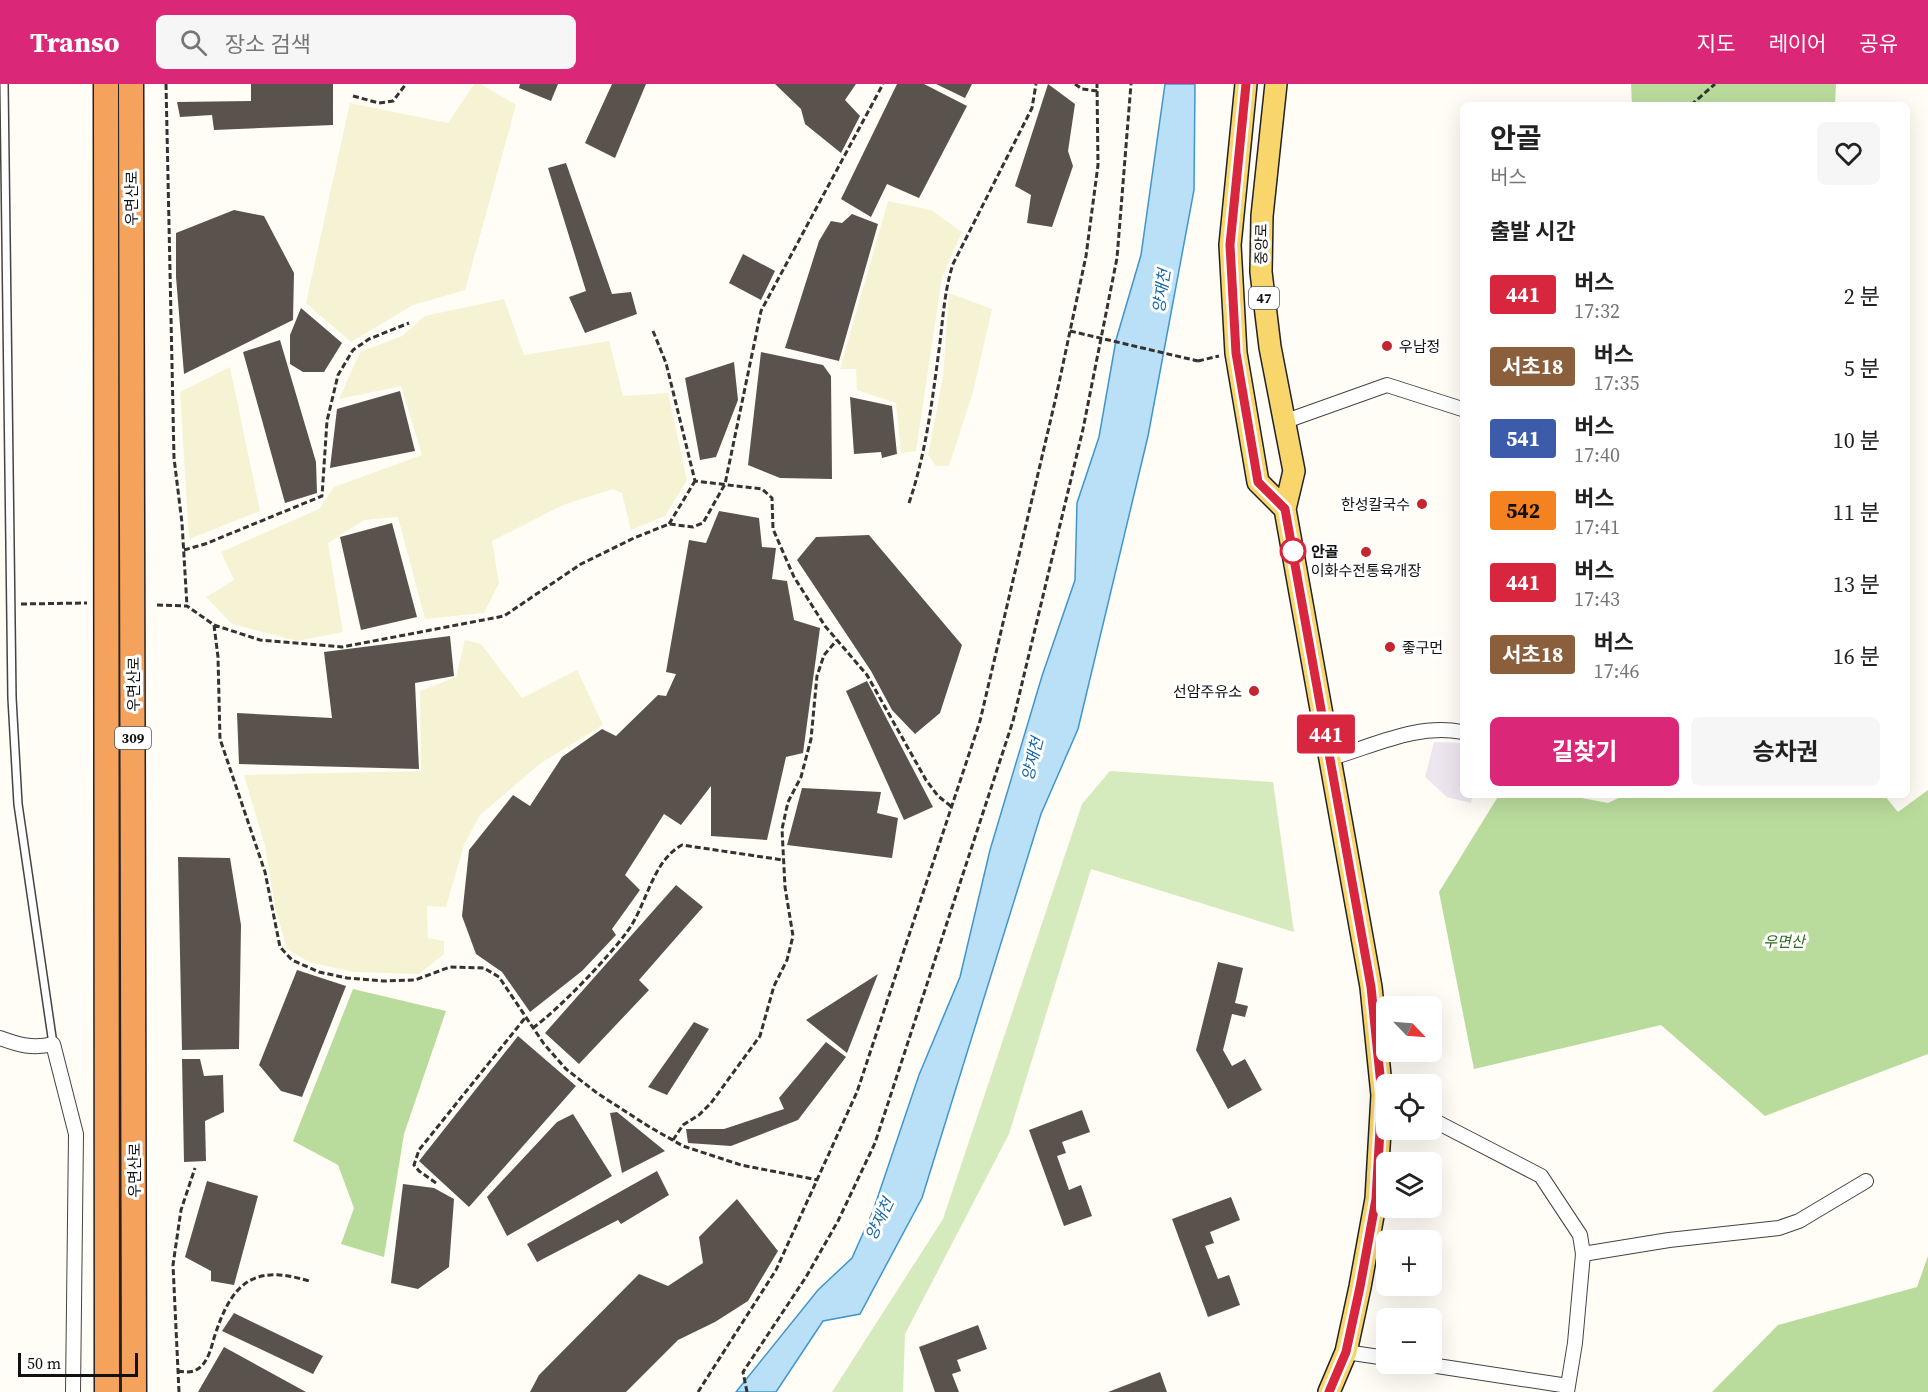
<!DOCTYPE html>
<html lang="ko">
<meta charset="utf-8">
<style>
:root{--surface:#fff;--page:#f6f6f6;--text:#222;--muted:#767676;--accent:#db2777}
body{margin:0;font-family:"Source Serif 4","Noto Sans KR",serif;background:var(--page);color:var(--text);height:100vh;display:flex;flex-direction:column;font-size:22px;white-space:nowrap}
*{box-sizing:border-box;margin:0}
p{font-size:20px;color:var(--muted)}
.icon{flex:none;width:33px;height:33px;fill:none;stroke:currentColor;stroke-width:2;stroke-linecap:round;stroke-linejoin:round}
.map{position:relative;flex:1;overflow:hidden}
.drawer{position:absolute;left:1460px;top:18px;width:450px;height:696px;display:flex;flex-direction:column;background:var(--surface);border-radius:9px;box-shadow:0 6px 24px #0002}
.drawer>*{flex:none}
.badge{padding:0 12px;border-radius:4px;font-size:21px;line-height:39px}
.needle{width:39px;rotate:115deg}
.fabs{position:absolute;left:1376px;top:912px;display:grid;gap:12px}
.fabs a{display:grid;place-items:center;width:66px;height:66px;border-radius:9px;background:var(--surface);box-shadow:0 6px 24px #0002;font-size:30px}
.scale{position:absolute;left:18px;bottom:15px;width:120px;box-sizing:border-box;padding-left:6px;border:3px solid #111;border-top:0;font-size:16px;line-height:21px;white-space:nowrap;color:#111;-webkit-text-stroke:4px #fff;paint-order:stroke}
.map>.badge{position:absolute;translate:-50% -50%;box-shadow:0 0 0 3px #fff}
h2{padding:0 30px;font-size:22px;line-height:54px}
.round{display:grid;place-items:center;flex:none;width:63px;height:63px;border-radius:9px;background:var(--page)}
.summary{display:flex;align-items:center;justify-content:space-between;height:102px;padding:0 30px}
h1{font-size:28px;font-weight:700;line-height:45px}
.action{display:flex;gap:12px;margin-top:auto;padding:12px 30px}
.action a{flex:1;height:69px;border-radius:9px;background:var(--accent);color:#fff;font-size:24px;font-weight:700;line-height:69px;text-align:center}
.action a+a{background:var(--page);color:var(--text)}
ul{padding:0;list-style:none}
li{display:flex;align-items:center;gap:18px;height:72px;padding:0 30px}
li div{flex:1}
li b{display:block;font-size:22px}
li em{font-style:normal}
li .badge{min-width:66px;font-weight:700;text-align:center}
header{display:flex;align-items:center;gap:36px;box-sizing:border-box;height:84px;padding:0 30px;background:var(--accent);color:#fff}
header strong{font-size:28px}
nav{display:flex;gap:33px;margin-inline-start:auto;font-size:21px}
.search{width:420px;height:54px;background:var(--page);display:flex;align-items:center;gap:15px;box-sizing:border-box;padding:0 21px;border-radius:9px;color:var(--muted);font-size:22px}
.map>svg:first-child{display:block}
.industrial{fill:#eee6ef}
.farmland{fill:#f6f3d4}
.green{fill:#d5ebbd}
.forest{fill:#b9dc9c}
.water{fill:#b9e0f7;stroke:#3f96cf;stroke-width:1.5}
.building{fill:#5a524d}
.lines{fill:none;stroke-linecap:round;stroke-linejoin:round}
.lane-casing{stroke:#444;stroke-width:10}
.street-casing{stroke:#444;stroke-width:16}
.primary-casing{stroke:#222;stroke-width:24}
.highway-casing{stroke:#222;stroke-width:27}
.path{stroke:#333;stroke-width:3;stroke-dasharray:6 3;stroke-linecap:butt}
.lane{stroke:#fff;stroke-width:7}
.street{stroke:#fff;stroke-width:14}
.primary{stroke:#f9d66b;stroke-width:21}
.highway{stroke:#f5a25d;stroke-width:24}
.path-bridge{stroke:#333;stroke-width:3;stroke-dasharray:6 3;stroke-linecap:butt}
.line-casing{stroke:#fff;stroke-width:14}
.line{stroke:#d7263d;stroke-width:9}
.poi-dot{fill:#c4262e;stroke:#fff;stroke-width:2}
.stop-dot{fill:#fff;stroke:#d7263d;stroke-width:3}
.labels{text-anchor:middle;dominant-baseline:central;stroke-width:6;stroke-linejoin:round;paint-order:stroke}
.shield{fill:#fff;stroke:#585858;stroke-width:1.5}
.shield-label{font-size:14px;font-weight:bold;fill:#111}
.street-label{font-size:15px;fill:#111;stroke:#fff}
.poi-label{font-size:15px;fill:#111;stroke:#fff;text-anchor:start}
.stop-label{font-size:15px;font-weight:bold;fill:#111;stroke:#fff;text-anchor:start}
.park-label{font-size:15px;font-style:italic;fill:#2f6b1f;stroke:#fff}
.water-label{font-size:16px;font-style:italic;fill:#1768a6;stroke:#fff}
</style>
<header>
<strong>Transo</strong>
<div class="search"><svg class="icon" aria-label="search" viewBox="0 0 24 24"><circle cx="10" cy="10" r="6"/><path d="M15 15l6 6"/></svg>장소 검색</div>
<nav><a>지도</a><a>레이어</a><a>공유</a></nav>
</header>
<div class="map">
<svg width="1928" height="1308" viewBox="0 0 1928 1308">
<rect width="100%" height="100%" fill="#fffdf5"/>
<path class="industrial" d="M 1434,658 L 1462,659 L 1462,711 L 1473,711 L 1471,719 L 1447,713 L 1425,693 Z"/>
<path class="farmland" d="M 474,0 L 481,0 L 516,21 L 465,206 L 413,221 L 351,258 L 306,219 L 350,19 L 448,39 Z
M 888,117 L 931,126 L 962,148 L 942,193 L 916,367 L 901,369 L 896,319 L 857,306 L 856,285 L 840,285 Z
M 949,209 L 992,225 L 973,308 L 949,382 L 936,382 L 928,371 L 943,292 Z
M 504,215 L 524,271 L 609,257 L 623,312 L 668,309 L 687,396 L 665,432 L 631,446 L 622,409 L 613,405 L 563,421 L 492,457 L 499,499 L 484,529 L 425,535 L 398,433 L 364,436 L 328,459 L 343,548 L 297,557 L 232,540 L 206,513 L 234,496 L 221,468 L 319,425 L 334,403 L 422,371 L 401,302 L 339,315 L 360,268 L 402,252 L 425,232 Z
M 230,283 L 260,427 L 189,455 L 180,308 Z
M 465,556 L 481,560 L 522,614 L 577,586 L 603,641 L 541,679 L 480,731 L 464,761 L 446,823 L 427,822 L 428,854 L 444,857 L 444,870 L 419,890 L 353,888 L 309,878 L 287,865 L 275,823 L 265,762 L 244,691 L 421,687 L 420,607 L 456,593 Z"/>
<path class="green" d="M 1110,687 L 1273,698 L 1294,848 L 1091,785 L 1009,1050 L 905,1250 L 903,1308 L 832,1308 L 943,1135 L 1082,720 Z"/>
<path class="forest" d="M 1631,0 L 1836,0 L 1835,21 L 1632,21 Z
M 1928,706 L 1928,970 L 1765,1032 L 1661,941 L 1474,985 L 1439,808 L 1499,711 L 1566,711 L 1608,719 L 1625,711 L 1884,711 L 1898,728 Z
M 353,905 L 446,927 L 404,1050 L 384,1173 L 341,1160 L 354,1124 L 338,1081 L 293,1057 Z
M 1928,1172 L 1928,1308 L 1712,1308 L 1778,1241 L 1917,1203 Z"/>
<path class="water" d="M 1165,0 L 1195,0 L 1194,106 L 1148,352 L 1078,645 L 1041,730 L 922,1114 L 860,1230 L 823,1237 L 776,1308 L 736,1308 L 818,1206 L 852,1174 L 873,1127 L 919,991 L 960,893 L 990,766 L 1042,592 L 1075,496 L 1077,419 L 1099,353 L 1116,256 L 1141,171 Z"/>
<path class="building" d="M 251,0 L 333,0 L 333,41 L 214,46 L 212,31 L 180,33 L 177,18 L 251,17 Z
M 520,0 L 558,0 L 551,17 L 519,4 Z
M 612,0 L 646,0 L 615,74 L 585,59 Z
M 775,0 L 856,0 L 845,16 L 860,32 L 841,69 L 805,40 L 801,25 Z
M 897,0 L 924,0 L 967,22 L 919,114 L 887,100 L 871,133 L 841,115 Z
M 936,0 L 972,0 L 965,14 Z
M 1048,0 L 1075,20 L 1068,67 L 1073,82 L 1052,143 L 1027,139 L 1031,111 L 1015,102 Z
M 566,79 L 612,210 L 631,208 L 637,230 L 585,249 L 569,213 L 586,207 L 548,84 Z
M 234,126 L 264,132 L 294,189 L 293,236 L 184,290 L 176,193 L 176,149 Z
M 852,130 L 878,140 L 839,277 L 785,264 L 819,157 L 831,137 L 842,139 Z
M 743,170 L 775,187 L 761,216 L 729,199 Z
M 301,224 L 342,259 L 324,288 L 303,288 L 290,280 L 290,251 Z
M 280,256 L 316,378 L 317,409 L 285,419 L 243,268 Z
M 761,268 L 823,281 L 831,292 L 832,395 L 780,394 L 748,381 Z
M 734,278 L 738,316 L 716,373 L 700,376 L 685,294 Z
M 400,307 L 415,367 L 330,384 L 337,325 Z
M 850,313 L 892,322 L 897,370 L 882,374 L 881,368 L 854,370 Z
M 719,427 L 759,434 L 762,463 L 776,464 L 772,495 L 787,497 L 794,536 L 820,544 L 803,669 L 786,673 L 767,756 L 711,752 L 711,702 L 681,741 L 664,730 L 625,791 L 640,806 L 612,845 L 616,851 L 582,887 L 530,928 L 502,888 L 476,870 L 462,832 L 469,766 L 513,711 L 530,722 L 562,673 L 602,645 L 616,652 L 658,611 L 666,612 L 676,590 L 666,588 L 689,456 L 706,459 Z
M 392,439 L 417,533 L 361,546 L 340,453 Z
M 869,451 L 962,561 L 940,629 L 915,650 L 892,626 L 871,587 L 797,476 L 816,453 Z
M 450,552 L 454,592 L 415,599 L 419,685 L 239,680 L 237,629 L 332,634 L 324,568 Z
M 867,597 L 933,723 L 904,736 L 846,607 Z
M 802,704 L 881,708 L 877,729 L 898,734 L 892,774 L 787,761 Z
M 178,773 L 230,774 L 241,841 L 239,965 L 182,966 Z
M 676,801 L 703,823 L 639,896 L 649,906 L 579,980 L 545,949 Z
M 1218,878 L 1243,884 L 1235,919 L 1248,922 L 1245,933 L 1232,930 L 1223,966 L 1232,982 L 1245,975 L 1262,1006 L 1228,1025 L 1196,966 Z
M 297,886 L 346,902 L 302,1013 L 281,1007 L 259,981 Z
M 878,890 L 847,969 L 806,936 Z
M 694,938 L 709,945 L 667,1011 L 648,1003 Z
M 518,952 L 576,1002 L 469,1123 L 419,1077 Z
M 826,958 L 846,973 L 798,1036 L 731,1062 L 688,1059 L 686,1045 L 724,1045 L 784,1025 L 779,1014 Z
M 182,975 L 200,975 L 204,992 L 223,991 L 224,1028 L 205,1037 L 206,1077 L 184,1078 Z
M 1082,1026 L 1090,1048 L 1062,1058 L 1066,1069 L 1057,1072 L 1069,1106 L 1081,1101 L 1092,1132 L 1064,1142 L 1029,1046 Z
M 617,1028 L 665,1067 L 622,1089 L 610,1029 Z
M 573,1030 L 612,1092 L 507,1152 L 487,1113 L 557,1038 Z
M 657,1087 L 669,1111 L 621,1140 L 618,1136 L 537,1178 L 527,1160 Z
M 207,1097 L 258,1112 L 234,1201 L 211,1197 L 211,1187 L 185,1173 Z
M 403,1100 L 434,1104 L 454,1115 L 449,1183 L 418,1205 L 391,1199 Z
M 1231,1113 L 1240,1136 L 1210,1148 L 1214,1159 L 1205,1162 L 1218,1195 L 1229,1191 L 1240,1221 L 1208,1233 L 1172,1135 Z
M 737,1115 L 778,1167 L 748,1217 L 715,1238 L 678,1256 L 626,1308 L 530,1308 L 539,1291 L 639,1190 L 668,1202 L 703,1179 L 699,1153 Z
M 234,1229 L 323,1272 L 313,1290 L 222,1247 Z
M 978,1241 L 987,1265 L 957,1276 L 961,1287 L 952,1290 L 959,1308 L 935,1308 L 919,1263 Z
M 224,1263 L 306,1308 L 198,1308 Z
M 1160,1288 L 1167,1308 L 1108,1308 Z"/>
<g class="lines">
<defs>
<path id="lane" d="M 4,0 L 12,614 L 18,720 L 53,960"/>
<path id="street" d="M 1286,337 L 1387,301 L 1462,325
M 1331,674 C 1374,662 1417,639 1462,648
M 0,954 C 19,961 33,965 53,960 L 76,1050 L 73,1308
M 1431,1035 L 1541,1092 L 1580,1151 L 1583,1170 L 1575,1259 L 1567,1308
M 1583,1170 L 1669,1156 L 1779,1144 L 1799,1137 L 1866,1097
M 1346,1268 L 1386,1274
M 1424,1280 L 1568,1302"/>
<path id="primary" d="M 1246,0 L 1230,161 L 1236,269 L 1258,398 L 1285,425
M 1276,0 L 1262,132 L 1261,188 L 1270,263 L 1294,387 L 1285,425 L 1371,903 L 1382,1011 L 1376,1115 L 1360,1203 L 1346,1268 L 1329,1308"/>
<path id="highway" d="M 106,0 L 107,1308
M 131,0 L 134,1308"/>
</defs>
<use href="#lane" class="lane-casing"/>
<use href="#street" class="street-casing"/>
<use href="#primary" class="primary-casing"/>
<use href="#highway" class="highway-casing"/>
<path class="path" d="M 166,0 L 174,374 L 182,439 L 187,522
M 1075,0 L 1082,5 L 1098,7
M 353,12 L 379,19 L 393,17 L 406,0
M 1691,21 L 1715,0
M 653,247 L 666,279 L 695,397 L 762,405 L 772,414 L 773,445 L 794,493 L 825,542 L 867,591 L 926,696 L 938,712 L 952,723
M 1198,277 L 1219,272
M 909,419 C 926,369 932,318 939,266 C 943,236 944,208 953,180 L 1032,24 L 1036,0
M 669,440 L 695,397
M 184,466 L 205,460 L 322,412 L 327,337 L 338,291 L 353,266 L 369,255 L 409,239
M 21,520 L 87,519
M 157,521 L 187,522 L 214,541 L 260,556 L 342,563 L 504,532 L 581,480 L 634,454 L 669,440 L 693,443 L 703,439 L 725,400 L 761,227 L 883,0
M 214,541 L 218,573 L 220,655 L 265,788 L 280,863 L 292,876 L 319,888 L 347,894 L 383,897 L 415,896 L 450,883 L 484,884 L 499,893 L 544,960 L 566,985 L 597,1009 L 648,1042 L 683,1062 L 741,1081 L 818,1096
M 533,944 C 560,924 606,876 627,848 C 647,821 652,777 682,761 L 783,776
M 673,1056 L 683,1041 L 699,1031 L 711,1019 L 760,952 L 774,902 L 787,876 L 793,852 L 785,803 L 782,745 L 788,718 L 801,693 L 811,655 L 817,592 L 824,571 L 837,556
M 436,1099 L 419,1087 L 414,1081 L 419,1066 L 525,934
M 178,1287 C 184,1288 191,1289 196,1286 C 207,1281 211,1265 214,1254 C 231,1201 251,1179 309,1197
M 179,1308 L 173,1181 L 181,1126 L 195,1084
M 698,1308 L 776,1186 L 857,1008 L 980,637 L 1056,313 L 1086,172 L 1098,81 L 1097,0
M 747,1308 L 743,1288 L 806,1193 L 838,1137 L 875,1059 L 1013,637 L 1083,345 L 1117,174 L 1131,0"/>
<use href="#lane" class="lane"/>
<use href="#street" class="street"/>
<use href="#primary" class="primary"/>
<use href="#highway" class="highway"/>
<path class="path-bridge" d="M 1070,247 L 1198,277"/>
</g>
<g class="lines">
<defs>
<path id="line" d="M 1246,0 L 1230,161 L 1236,269 L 1258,398 L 1285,425 L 1371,903 L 1382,1011 L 1376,1115 L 1360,1203 L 1346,1268 L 1329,1308"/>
</defs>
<use href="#line" class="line-casing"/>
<use href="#line" class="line"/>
</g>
<g class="poi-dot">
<circle cx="1387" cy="262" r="6"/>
<circle cx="1422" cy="420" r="6"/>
<circle cx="1366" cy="468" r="6"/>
<circle cx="1390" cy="563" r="6"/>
<circle cx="1254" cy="607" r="6"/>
</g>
<circle class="stop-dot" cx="1293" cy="467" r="12"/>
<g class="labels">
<g class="shield">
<rect x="1249" y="203" width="30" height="22" rx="4.5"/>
<rect x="115" y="643" width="36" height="22" rx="4.5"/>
</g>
<g class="shield-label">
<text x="1264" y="214">47</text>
<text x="133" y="654">309</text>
</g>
<g class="street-label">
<text transform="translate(131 114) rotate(-90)">우면산로</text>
<text transform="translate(1261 160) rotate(-89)">중앙로</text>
<text transform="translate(133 600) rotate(-90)">우면산로</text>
<text transform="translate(134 1086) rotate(-90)">우면산로</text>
</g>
<g class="poi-label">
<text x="1399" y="262">우남정</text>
<text x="1410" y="420" text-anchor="end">한성칼국수</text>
<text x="1366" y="486" text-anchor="middle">이화수전통육개장</text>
<text x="1402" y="563">좋구먼</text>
<text x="1242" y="607" text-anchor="end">선암주유소</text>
</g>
<g class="stop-label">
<text x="1311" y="467">안골</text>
</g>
<g class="park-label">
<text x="1784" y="857">우면산</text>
</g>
<g class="water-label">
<text transform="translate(1161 207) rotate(-82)">양재천</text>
<text transform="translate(1032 675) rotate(-76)">양재천</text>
<text transform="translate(879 1135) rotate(-64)">양재천</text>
</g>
</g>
</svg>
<div class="fabs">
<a><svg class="needle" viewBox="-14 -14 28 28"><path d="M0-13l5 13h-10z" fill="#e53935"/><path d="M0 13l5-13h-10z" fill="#767676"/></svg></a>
<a><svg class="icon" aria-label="locate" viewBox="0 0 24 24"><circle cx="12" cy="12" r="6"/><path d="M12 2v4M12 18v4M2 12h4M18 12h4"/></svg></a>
<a><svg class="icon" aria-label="layers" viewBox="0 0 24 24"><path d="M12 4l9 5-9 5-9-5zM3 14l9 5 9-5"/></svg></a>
<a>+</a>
<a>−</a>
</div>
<div class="scale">50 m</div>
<b class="badge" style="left:1326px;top:650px;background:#d7263d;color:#fff">441</b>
<section class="drawer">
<div class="summary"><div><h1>안골</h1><p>버스</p></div><a class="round"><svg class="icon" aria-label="heart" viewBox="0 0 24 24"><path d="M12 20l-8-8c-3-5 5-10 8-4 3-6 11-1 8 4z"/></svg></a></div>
<h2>출발 시간</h2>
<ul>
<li><span class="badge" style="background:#d7263d;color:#fff">441</span><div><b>버스</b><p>17:32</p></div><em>2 분</em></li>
<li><span class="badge" style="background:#8b5e3c;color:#fff">서초18</span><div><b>버스</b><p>17:35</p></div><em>5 분</em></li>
<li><span class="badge" style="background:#3d5bab;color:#fff">541</span><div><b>버스</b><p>17:40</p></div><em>10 분</em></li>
<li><span class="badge" style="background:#f58220;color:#111">542</span><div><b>버스</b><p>17:41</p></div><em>11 분</em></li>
<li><span class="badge" style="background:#d7263d;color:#fff">441</span><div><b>버스</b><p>17:43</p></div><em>13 분</em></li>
<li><span class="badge" style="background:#8b5e3c;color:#fff">서초18</span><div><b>버스</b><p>17:46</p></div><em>16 분</em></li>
</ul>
<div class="action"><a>길찾기</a><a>승차권</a></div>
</section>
</div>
